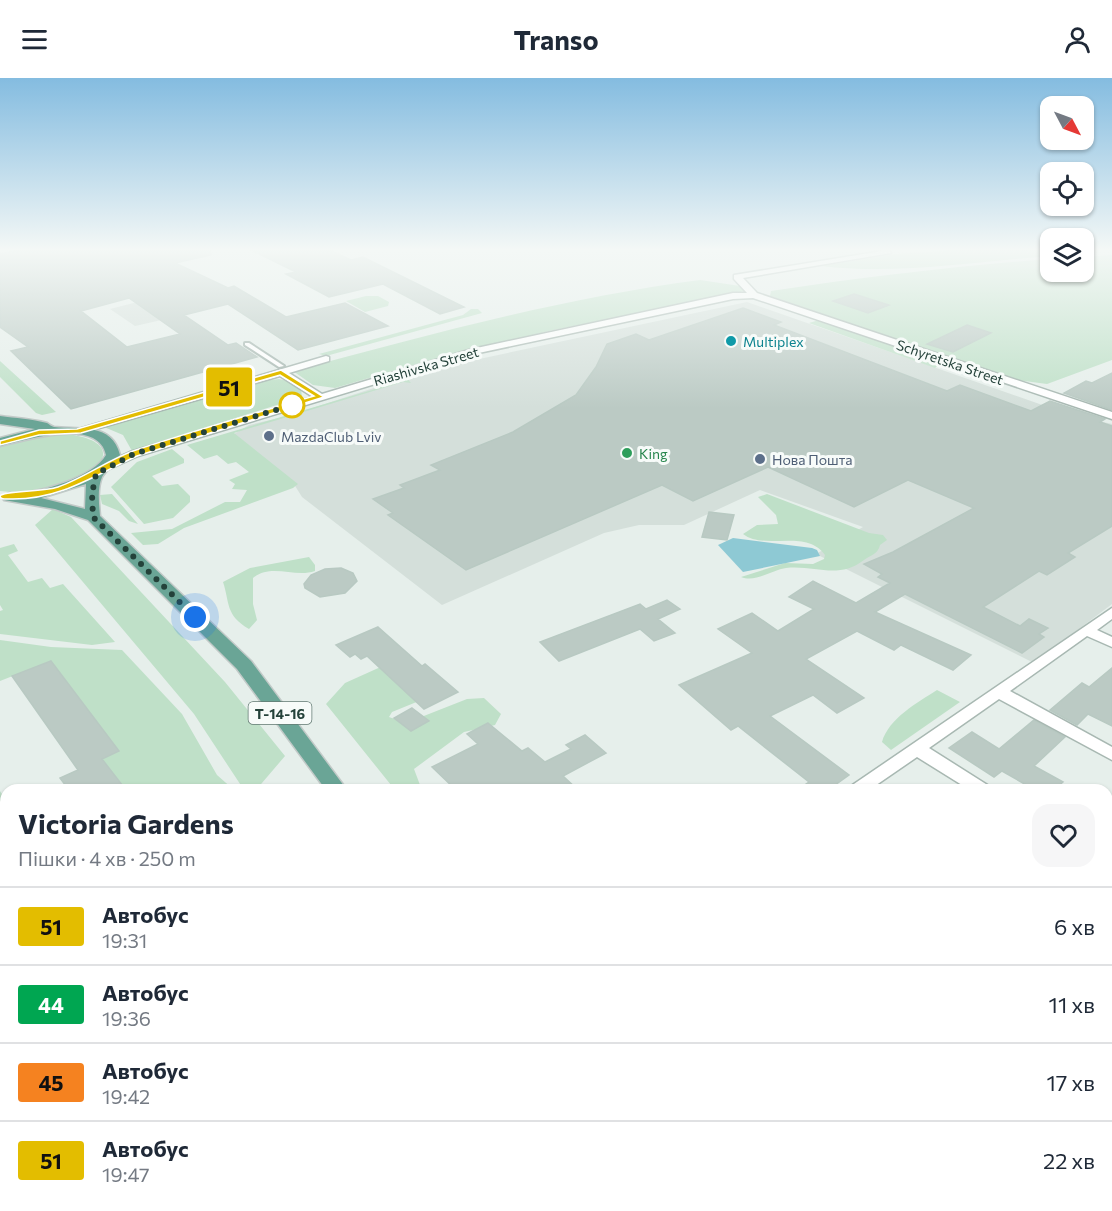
<!DOCTYPE html>
<html lang="uk">
<meta charset="utf-8">
<style>
:root{--surface:#fff;--page:#f6f6f7;--text:#1f2937;--muted:#747a83;--line:#e0e1e3}
body{margin:0;font-family:Commissioner,sans-serif;background:var(--page);color:var(--text);height:100vh;display:flex;flex-direction:column;font-size:22px;white-space:nowrap}
*{box-sizing:border-box;margin:0}
p{font-size:20px;color:var(--muted)}
.icon{flex:none;width:33px;height:33px;fill:none;stroke:currentColor;stroke-width:2;stroke-linecap:round;stroke-linejoin:round}
.map{position:relative;flex:1;overflow:hidden}
.details{position:absolute;left:0px;top:706px;width:1113px;height:428px;display:flex;flex-direction:column;background:var(--surface);border-radius:18px 18px 0 0;box-shadow:0 2px 4px #0004}
.details>*{flex:none}
.badge{padding:0 12px;border-radius:4px;font-size:21px;line-height:39px}
.needle{width:39px;rotate:131deg}
.fabs{position:absolute;left:1040px;top:18px;display:grid;gap:12px}
.fabs a{display:grid;place-items:center;width:54px;height:54px;border-radius:12px;background:var(--surface);box-shadow:0 2px 4px #0004;font-size:30px}
.you{position:absolute;width:30px;height:30px;margin:-15px;border:4px solid #fff;border-radius:50%;background:#1a73e8;box-shadow:0 0 0 9px #1a73e833}
.map>.badge{position:absolute;translate:-50% -50%;box-shadow:0 0 0 3px #fff}
.round{display:grid;place-items:center;flex:none;width:63px;height:63px;border-radius:18px;background:var(--page)}
.summary{display:flex;align-items:center;justify-content:space-between;height:102px;padding:0 18px}
h1{font-size:28px;font-weight:700;line-height:45px}
ul{padding:0;list-style:none}
li{display:flex;align-items:center;gap:18px;height:78px;padding:0 18px;border-top:2px solid var(--line)}
li div{flex:1}
li b{display:block;font-size:22px}
li em{font-style:normal}
li .badge{min-width:66px;font-weight:700;text-align:center}
header{display:flex;justify-content:space-between;align-items:center;height:78px;padding:0 18px;background:var(--surface);font-size:27px;font-weight:700}
.map>svg:first-child{display:block}
.built{fill:#d4dfda}
.green{fill:#bfe0c8}
.water{fill:#8ec9d4}
.building{fill:#bbcac4;stroke:#b8c9c2;stroke-width:1.5;fill-rule:evenodd}
.lines{fill:none;stroke-linecap:round;stroke-linejoin:round}
.pedestrian-casing{stroke:#a8b8b2;stroke-width:4}
.minor-casing{stroke:#a8b8b2;stroke-width:3}
.primary-casing{stroke:#c2cac8;stroke-width:3}
.pedestrian{fill:#fff;fill-rule:evenodd}
.minor{fill:#fff;fill-rule:evenodd}
.primary{fill:#6aa596;fill-rule:evenodd}
.line{fill:#e3bd00;stroke:#fff;stroke-width:1.5}
.walk{stroke:#24423a;stroke-width:6;stroke-dasharray:0 10.8}
.culture-dot{fill:#0f9aa8;stroke:#f7fbf9;stroke-width:2}
.stop-dot{fill:#fff;stroke:#e3bd00;stroke-width:3}
.service-dot{fill:#5c6f8a;stroke:#f7fbf9;stroke-width:2}
.leisure-dot{fill:#2e9e5b;stroke:#f7fbf9;stroke-width:2}
.labels{text-anchor:middle;dominant-baseline:central;stroke-width:6;stroke-linejoin:round;paint-order:stroke}
.far-culture-label{font-size:14px;fill:#0d838f;stroke:#f7fbf9;text-anchor:start}
.far-street-label{font-size:14px;fill:#24423a;stroke:#f7fbf9}
.far-service-label{font-size:14px;fill:#4e5e75;stroke:#f7fbf9;text-anchor:start}
.far-leisure-label{font-size:14px;fill:#27864d;stroke:#f7fbf9;text-anchor:start}
.shield{fill:#f7fbf9;stroke:#637a73;stroke-width:1.5}
.shield-label{font-size:14px;font-weight:bold;fill:#24423a}
</style>
<header><svg class="icon" aria-label="menu" viewBox="0 0 24 24"><path d="M4 6h16M4 12h16M4 18h16"/></svg>Transo<svg class="icon" aria-label="person" viewBox="0 0 24 24"><circle cx="12" cy="8" r="4"/><path d="M4 21q1-7 8-7t8 7"/></svg></header>
<div class="map">
<svg width="1112" height="1133" viewBox="0 0 1112 1133">
<rect width="100%" height="100%" fill="#e6efeb"/>
<path class="built" d="M 177,214 L 197,234 L 135,248 L 110,231 Z
M 747,224 L 1068,336 L 1112,346 L 1112,526 L 1034,585 L 816,476 L 863,449 L 760,412 L 684,447 L 639,447 L 604,455 L 442,527 L 302,419 L 292,403 L 234,356 L 249,347 L 288,338 L 432,291 Z"/>
<path class="green" d="M 1050,171 L 1050,178 C 974,184 896,197 821,188 L 896,176 L 956,172 Z
M 1112,177 L 1112,282 L 1047,306 L 1017,302 L 770,218 L 771,213 C 864,199 956,188 1050,181 L 1050,194 L 1083,194 L 1083,179 Z
M 700,202 L 740,208 L 745,213 L 549,253 L 420,285 L 335,310 L 313,307 L 293,293 C 428,257 562,220 700,202 Z
M 366,218 L 378,218 L 389,224 L 388,228 L 365,234 L 346,223 Z
M 471,231 L 478,231 L 482,235 L 326,278 L 319,276 L 463,237 Z
M 819,242 L 940,284 L 940,286 L 935,290 L 809,245 Z
M 0,283 L 56,334 L 42,337 L 36,335 L 0,299 Z
M 406,299 L 411,305 L 403,304 L 234,355 L 298,406 L 293,410 L 184,450 L 158,466 L 143,467 L 131,455 L 172,451 L 225,424 L 240,424 L 247,412 L 232,411 L 235,406 L 229,402 L 249,394 L 236,384 L 228,386 L 217,377 L 204,381 L 187,367 L 372,312 Z
M 279,301 L 288,303 L 301,311 L 302,319 L 132,373 L 123,357 L 104,349 L 261,303 Z
M 66,356 C 118,362 112,388 69,404 C 47,412 23,416 0,413 L 0,369 L 47,357 Z
M 172,371 L 184,381 L 184,385 L 152,398 L 162,408 L 178,406 L 190,418 L 190,424 L 173,440 L 144,446 L 111,409 L 137,384 Z
M 112,416 L 138,446 L 129,443 L 119,433 L 102,426 L 100,417 Z
M 767,416 L 869,455 L 883,457 L 887,462 L 880,467 C 878,476 871,477 864,482 C 838,502 816,487 786,490 C 771,492 756,505 741,499 L 785,485 L 813,486 L 824,481 L 825,477 C 806,450 765,473 743,456 L 757,447 L 778,446 L 776,437 L 758,419 Z
M 53,431 L 71,439 L 225,604 L 285,678 L 256,712 L 244,712 L 194,636 L 35,447 Z
M 14,466 L 18,473 L 8,477 L 28,504 L 42,500 L 50,510 L 63,506 L 115,564 L 92,567 L 0,556 L 0,533 L 3,532 L 0,527 L 0,470 Z
M 309,479 L 315,487 L 315,493 C 295,500 271,485 253,500 L 253,526 L 257,542 L 249,551 C 225,537 230,525 223,504 L 250,490 Z
M 0,562 L 51,569 L 122,572 L 182,636 L 217,697 L 234,712 L 126,712 L 102,681 L 119,673 L 51,583 L 0,603 Z
M 385,587 L 419,623 L 392,634 L 389,639 L 406,645 L 467,621 L 484,620 L 501,636 L 495,647 L 464,654 L 414,691 L 420,707 L 432,712 L 395,712 L 326,626 L 345,605 Z
M 937,612 L 960,624 L 891,672 L 882,664 C 889,640 917,625 937,612 Z
M 0,713 L 6,723 L 6,814 L 0,817 Z
M 6,1098 L 6,1128 L 151,1128 L 144,1133 L 0,1133 L 0,1102 Z
M 830,1128 L 1061,1128 L 1065,1133 L 831,1133 Z"/>
<path class="water" d="M 733,460 L 812,470 L 817,472 L 820,478 L 743,494 L 718,467 Z"/>
<path class="building" d="M 23,171 L 210,171 L 211,177 L 175,185 L 228,210 L 234,208 L 286,239 L 345,225 L 388,248 L 298,272 L 228,226 L 184,237 L 228,267 L 236,265 L 257,279 L 71,331 L 11,273 L 28,269 L 0,249 L 0,176 ZM 129,220 L 180,256 L 127,269 L 81,233 Z
M 249,171 L 327,171 L 351,182 L 363,179 L 464,229 L 440,236 L 383,206 L 329,219 L 286,196 L 296,194 Z
M 854,216 L 889,227 L 868,235 L 833,223 Z
M 743,230 L 781,244 L 774,247 L 947,313 L 960,307 L 1031,333 L 1050,323 L 1105,341 L 1100,344 L 1112,348 L 1112,448 L 1068,475 L 1075,479 L 1047,497 L 1039,493 L 983,529 L 1020,548 L 1029,541 L 1048,550 L 1039,556 L 1044,559 L 1022,575 L 905,516 L 875,534 L 971,577 L 953,592 L 901,567 L 894,572 L 857,553 L 806,581 L 864,620 L 837,635 L 813,617 L 770,638 L 849,697 L 828,712 L 797,712 L 809,704 L 738,648 L 731,652 L 679,607 L 752,575 L 718,551 L 752,535 L 778,553 L 814,531 L 789,519 L 813,503 L 856,525 L 890,505 L 878,499 L 882,496 L 864,486 L 893,474 L 974,430 L 908,402 L 854,429 L 768,389 L 693,423 L 662,407 L 466,492 L 388,437 L 393,435 L 373,421 L 404,410 L 400,407 L 440,392 L 431,387 L 513,354 L 576,317 L 596,289 L 607,266 L 636,256 L 649,262 Z
M 967,247 L 991,255 L 953,274 L 927,266 Z
M 1112,295 L 1112,332 L 1064,315 L 1086,303 L 1092,305 Z
M 709,434 L 734,437 L 727,462 L 702,459 Z
M 341,490 L 353,495 L 357,503 L 345,515 L 320,519 L 305,510 L 304,506 L 311,497 L 325,491 Z
M 667,522 L 680,531 L 658,541 L 675,555 L 654,563 L 640,551 L 559,583 L 540,564 L 640,526 L 646,531 Z
M 378,549 L 422,588 L 425,586 L 458,614 L 424,631 L 367,578 L 361,581 L 355,576 L 350,579 L 336,567 Z
M 51,583 L 119,673 L 102,681 L 126,712 L 69,712 L 60,700 L 78,692 L 12,598 Z
M 1112,590 L 1112,648 L 1088,636 L 1077,647 L 1050,632 L 1082,605 L 1089,609 Z
M 412,630 L 429,643 L 411,653 L 394,640 Z
M 1034,642 L 1065,659 L 1034,688 L 1063,704 L 1054,712 L 1035,712 L 1002,693 L 994,699 L 949,670 L 972,654 L 999,671 Z
M 488,645 L 522,673 L 528,670 L 545,684 L 571,671 L 566,667 L 585,657 L 606,675 L 563,698 L 578,712 L 456,712 L 432,689 L 478,666 L 467,656 Z"/>
<g class="lines">
<defs>
<path id="pedestrian" d="M 245,265 L 249,265 L 284,288 L 279,289 L 245,267 Z"/>
<path id="minor" d="M 880,171 L 888,171 L 891,175 L 743,200 L 757,215 L 1112,334 L 1112,341 L 753,220 L 733,221 L 474,276 L 138,378 L 105,393 L 101,391 L 101,387 L 130,374 L 313,319 L 280,298 L 82,355 L 78,356 L 72,353 L 326,278 L 329,279 L 329,283 L 289,295 L 322,316 L 472,271 L 733,215 L 747,215 L 734,201 L 734,197 L 882,173 Z
M 1112,530 L 1112,541 L 1097,552 L 1112,559 L 1112,569 L 1087,558 L 1010,613 L 1112,669 L 1112,682 L 999,621 L 929,670 L 989,708 L 992,712 L 970,712 L 917,679 L 869,712 L 848,712 L 851,708 Z
M 1107,783 L 1112,784 L 1112,800 L 1107,799 Z
M 1107,874 L 1112,876 L 1112,896 L 1107,894 Z
M 1107,944 L 1112,946 L 1112,967 L 1107,965 Z
M 1070,1128 L 1100,1128 L 1102,1133 L 1072,1133 Z"/>
<path id="primary" d="M 0,338 C 15,340 32,341 47,345 C 50,347 51,348 54,349 C 80,352 112,344 120,377 C 115,386 105,393 102,399 C 97,411 99,425 100,438 L 251,583 L 347,712 L 326,712 L 237,591 L 88,442 L 55,431 L 4,422 L 2,419 L 9,415 C 33,418 93,400 106,377 C 98,339 26,362 0,368 L 0,360 L 35,351 L 0,346 ZM 86,406 L 85,431 L 41,420 Z
M 618,1128 L 650,1128 L 652,1133 L 620,1133 Z"/>
</defs>
<use href="#pedestrian" class="pedestrian-casing"/>
<use href="#minor" class="minor-casing"/>
<use href="#primary" class="primary-casing"/>
<use href="#pedestrian" class="pedestrian"/>
<use href="#minor" class="minor"/>
<use href="#primary" class="primary"/>
</g>
<linearGradient id="sky" x2="0" y2="1"><stop stop-color="#84bce0"/><stop offset="0.52" stop-color="#f4f8f6"/><stop offset="1" stop-color="#f4f8f6" stop-opacity="0"/></linearGradient>
<rect width="1112" height="330" fill="url(#sky)"/>
<path class="line" d="M 281,292 L 324,319 L 137,378 C 95,397 62,421 13,421 C 6,421 0,422 0,418 C 3,413 43,414 58,409 C 84,400 106,383 133,373 C 192,353 253,336 314,318 L 280,297 L 81,355 L 39,357 L 0,367 L 0,363 L 39,352 L 77,351 Z"/>
<g class="lines">
<path class="walk" d="M 195,539 L 93,439 L 92,416 L 96,396 L 134,376 L 292,327"/>
</g>
<circle class="culture-dot" cx="731" cy="263" r="6"/>
<circle class="stop-dot" cx="292" cy="327" r="12"/>
<g class="service-dot">
<circle cx="269" cy="358" r="6"/>
<circle cx="760" cy="381" r="6"/>
</g>
<circle class="leisure-dot" cx="627" cy="375" r="6"/>
<g class="labels">
<g class="far-culture-label">
<text x="743" y="263">Multiplex</text>
</g>
<g class="far-street-label">
<text transform="translate(950 284) rotate(19)">Schyretska Street</text>
<text transform="translate(426 288) rotate(-16)">Riashivska Street</text>
</g>
<g class="far-service-label">
<text x="281" y="358">MazdaClub Lviv</text>
<text x="772" y="381">Нова Пошта</text>
</g>
<g class="far-leisure-label">
<text x="639" y="375">King</text>
</g>
<rect class="shield" x="248.5" y="624" width="63" height="22" rx="4.5"/>
<g class="shield-label">
<text x="280" y="635">Т-14-16</text>
</g>
</g>
</svg>
<div class="fabs">
<a><svg class="needle" viewBox="-14 -14 28 28"><path d="M0-13l5 13h-10z" fill="#e53935"/><path d="M0 13l5-13h-10z" fill="#747a83"/></svg></a>
<a><svg class="icon" aria-label="locate" viewBox="0 0 24 24"><circle cx="12" cy="12" r="6"/><path d="M12 2v4M12 18v4M2 12h4M18 12h4"/></svg></a>
<a><svg class="icon" aria-label="layers" viewBox="0 0 24 24"><path d="M12 4l9 5-9 5-9-5zM3 14l9 5 9-5"/></svg></a>
</div>
<div class="you" style="left:195px;top:539px"></div>
<b class="badge" style="left:229px;top:309px;background:#e3bd00;color:#111">51</b>
<section class="details">
<div class="summary"><div><h1>Victoria Gardens</h1><p>Пішки · 4 хв · 250 m</p></div><a class="round"><svg class="icon" aria-label="heart" viewBox="0 0 24 24"><path d="M12 20l-8-8c-3-5 5-10 8-4 3-6 11-1 8 4z"/></svg></a></div>
<ul>
<li><span class="badge" style="background:#e3bd00;color:#111">51</span><div><b>Автобус</b><p>19:31</p></div><em>6 хв</em></li>
<li><span class="badge" style="background:#00a651;color:#fff">44</span><div><b>Автобус</b><p>19:36</p></div><em>11 хв</em></li>
<li><span class="badge" style="background:#f58220;color:#111">45</span><div><b>Автобус</b><p>19:42</p></div><em>17 хв</em></li>
<li><span class="badge" style="background:#e3bd00;color:#111">51</span><div><b>Автобус</b><p>19:47</p></div><em>22 хв</em></li>
</ul>
</section>
</div>
